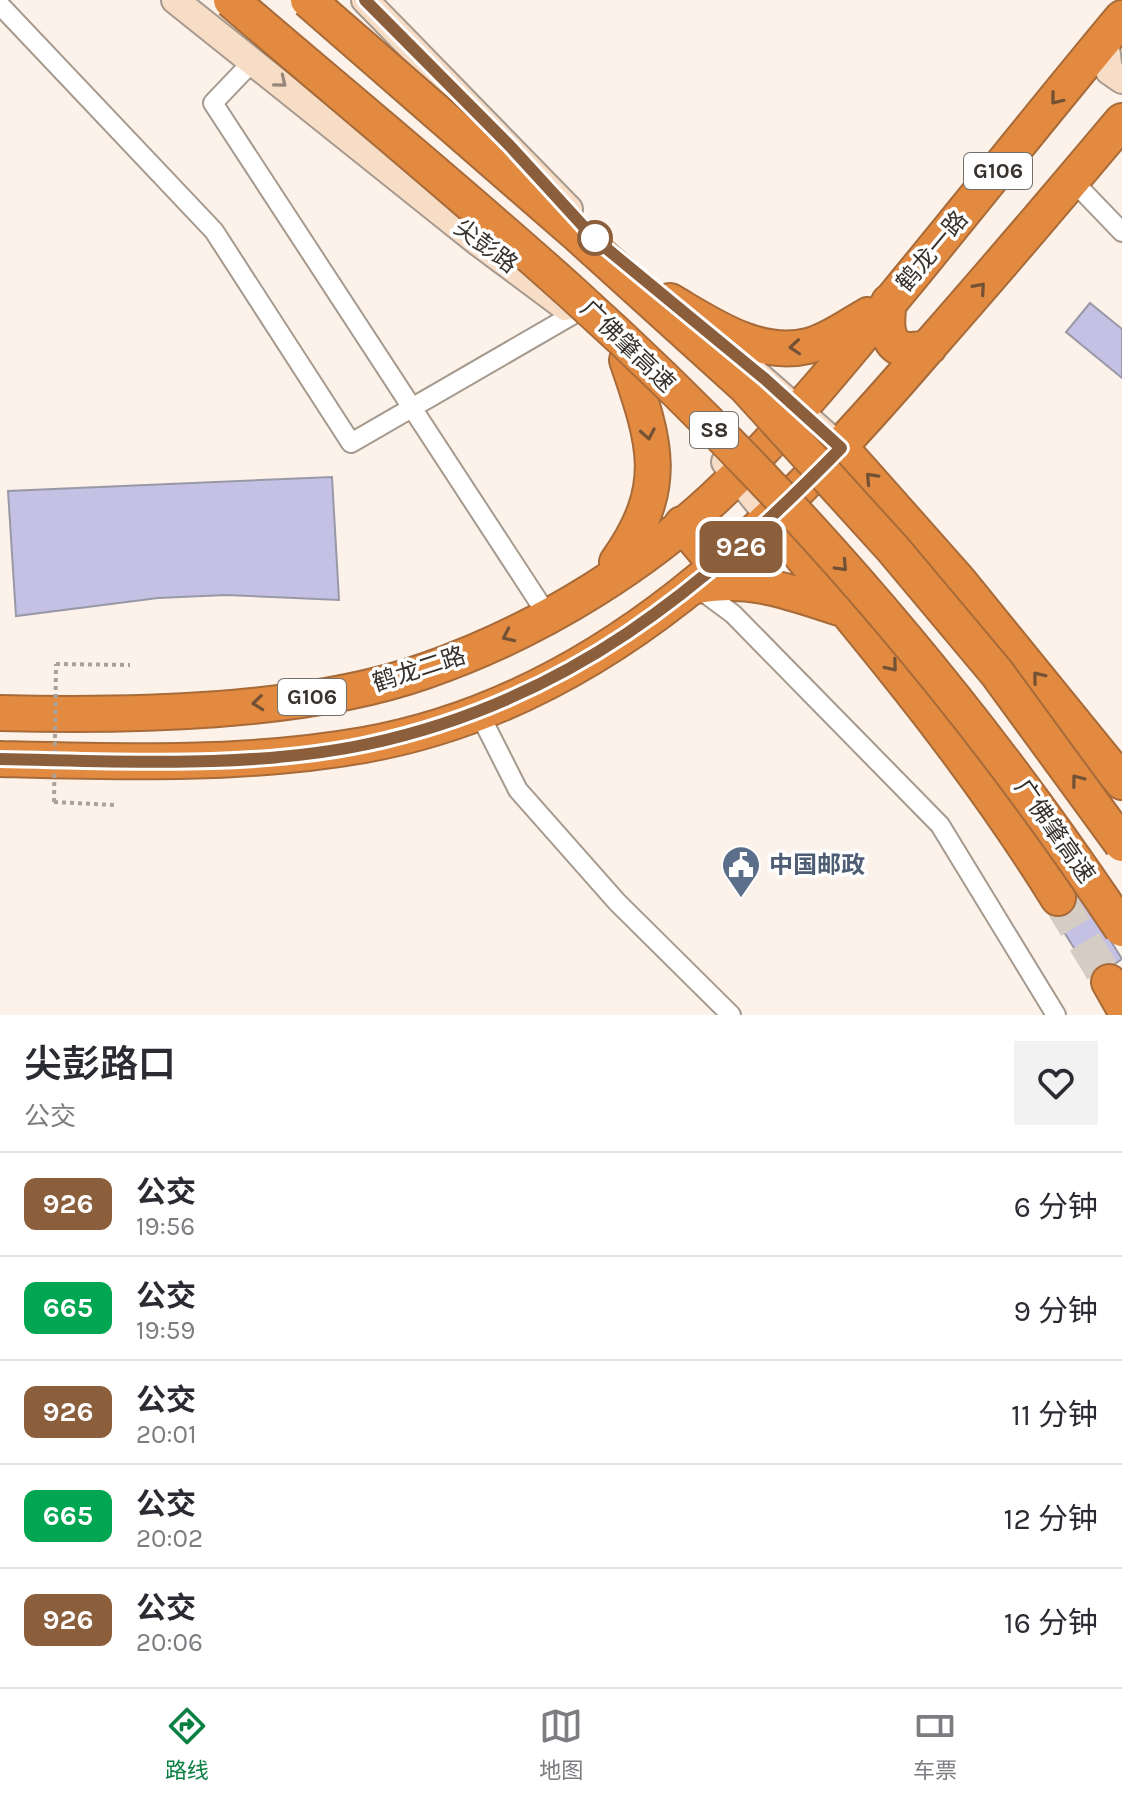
<!DOCTYPE html>
<html lang="zh">
<meta charset="utf-8">
<style>
:root{--surface:#fff;--page:#f2f2f3;--text:#2b2b33;--muted:#7c7c81;--line:#e1e1e2;--accent:#0b8043}
body{margin:0;font-family:Karla,"Noto Sans SC",sans-serif;background:var(--page);color:var(--text);height:100vh;display:flex;flex-direction:column;font-size:30px;white-space:nowrap}
*{box-sizing:border-box;margin:0}
p{font-size:26px;color:var(--muted)}
.icon{flex:none;width:44px;height:44px;fill:none;stroke:currentColor;stroke-width:2;stroke-linecap:round;stroke-linejoin:round}
.map{position:relative;height:1015px;overflow:hidden}
.side{display:flex;flex-direction:column;background:var(--surface);flex:1}
.side>*{flex:none}
.badge{padding:0 16px;border-radius:12px;font-size:28px;line-height:52px}
.map>.badge{position:absolute;translate:-50% -50%;box-shadow:0 0 0 4px #fff}
.round{display:grid;place-items:center;flex:none;width:84px;height:84px;border-radius:0px;background:var(--page)}
.headline{display:flex;align-items:center;justify-content:space-between;height:136px;padding:0 24px}
h1{font-size:38px;font-weight:600;line-height:60px}
ul{padding:0;list-style:none}
li{display:flex;align-items:center;gap:24px;height:104px;padding:0 24px;border-top:2px solid var(--line)}
li div{flex:1}
li b{display:block;font-size:30px}
li em{font-style:normal}
li .badge{min-width:88px;font-weight:700;text-align:center}
.tab-bar{display:flex;justify-content:space-around;align-items:center;height:112px;border-top:2px solid var(--line);background:var(--surface);font-size:22px;color:var(--muted)}
.tab-bar a{display:grid;justify-items:center;gap:4px}
.tab-bar .on{color:var(--accent)}
.map>svg:first-child{display:block}
.building{fill:#c5c1e5;stroke:#9998a7;stroke-width:2}
.lines{fill:none;stroke-linecap:round;stroke-linejoin:round}
.highway-tunnel{stroke:#d5ccc3;stroke-width:34;stroke-dasharray:34 17;stroke-linecap:butt}
.street-casing{stroke:#a6998e;stroke-width:22}
.secondary-casing{stroke:#a6998e;stroke-width:30}
.highway-casing{stroke:#a76b3a;stroke-width:38}
.path{stroke:#aaa19a;stroke-width:4;stroke-dasharray:4 4;stroke-linecap:butt}
.street{stroke:#fff;stroke-width:18}
.secondary{stroke:#f7dcc6;stroke-width:26}
.highway{stroke:#e38a41;stroke-width:34}
.highway-bridge-casing{stroke:#a76b3a;stroke-width:38;stroke-linecap:butt}
.path-bridge{stroke:#aaa19a;stroke-width:4;stroke-dasharray:4 4;stroke-linecap:butt}
.highway-bridge{stroke:#e38a41;stroke-width:34}
.oneway{stroke:#97877a}
.oneway2{stroke:#735134}
.line-casing{stroke:#fff;stroke-width:18}
.line{stroke:#8b5e3c;stroke-width:12}
.stop-dot{fill:#fff;stroke:#8b5e3c;stroke-width:4}
.labels{text-anchor:middle;dominant-baseline:central;stroke-width:7;stroke-linejoin:round;paint-order:stroke}
.shield{fill:#fff;stroke:#73706c;stroke-width:2}
.shield-label{font-size:22px;font-weight:bold;fill:#37322d}
.street-label{font-size:24px;fill:#37322d;stroke:#fff}
.service-label{font-size:24px;font-weight:bold;fill:#4e5e75;stroke:#fff;text-anchor:start}
</style>
<div class="map">
<svg width="1122" height="1015" viewBox="0 0 1122 1015">
<rect width="100%" height="100%" fill="#fdf2e9"/>
<path class="building" d="M 1090,303 L 1122,329 L 1122,378 L 1066,332 Z
M 332,477 L 339,600 L 226,595 L 158,598 L 16,616 L 8,491 Z
M 1082,895 L 1122,959 L 1093,978 L 1052,913 Z"/>
<g class="lines">
<path class="highway-tunnel" d="M 1058,898 L 1109,982"/>
<defs>
<path id="street" d="M 0,5 L 214,231 L 351,443 L 574,314
M 254,60 L 213,103 L 548,616
M 1072,180 L 1122,232
M 698,588 L 733,614 L 940,825 L 1056,1015
M 478,711 L 518,790 L 617,902 L 731,1015"/>
<path id="secondary" d="M 175,0 L 479,243 L 565,307
M 365,0 L 569,209
M 1105,39 L 1109,71 L 1122,80
M 712,335 L 841,448
M 725,462 L 771,519"/>
<path id="highway" d="M 670,301 C 711,325 758,358 808,346 C 829,341 850,325 868,315
M 889,302 C 884,336 889,358 929,347
M 841,448 L 958,580 L 1122,782
M 771,519 C 873,642 974,762 1058,898
M 682,524 L 718,567
M 617,562 C 671,486 655,442 627,360
M 696,586 C 755,576 791,593 846,610
M 0,713 C 129,716 303,714 425,671 C 538,632 654,561 738,475 C 796,417 848,353 900,290 C 974,200 1047,108 1122,18
M 0,759 C 120,762 244,766 364,745 C 606,702 777,523 930,345 C 995,271 1059,196 1122,121
M 1109,982 L 1122,1005"/>
</defs>
<use href="#street" class="street-casing"/>
<use href="#secondary" class="secondary-casing"/>
<use href="#highway" class="highway-casing"/>
<path class="path" d="M 56,664 L 130,665
M 54,802 L 114,805"/>
<use href="#street" class="street"/>
<use href="#secondary" class="secondary"/>
<use href="#highway" class="highway"/>
<defs>
<path id="highway-bridge" d="M 231,0 C 344,97 460,192 571,292 C 781,481 966,694 1122,929
M 308,0 L 577,234 L 746,387 L 893,549 L 997,673 L 1122,844"/>
</defs>
<use href="#highway-bridge" class="highway-bridge-casing"/>
<path class="path-bridge" d="M 54,802 L 56,664"/>
<use href="#highway-bridge" class="highway-bridge"/>
</g>
<defs><path id="oneway-chevron" d="M-2-3.5L2.5 0L-2 3.5" fill="none" stroke-width="1.6" stroke-linecap="round" stroke-linejoin="round" transform="scale(2)"/></defs>
<use class="oneway" href="#oneway-chevron" transform="translate(281 82) rotate(39)"/>
<g class="oneway2">
<use href="#oneway-chevron" transform="translate(1056 99) rotate(129)"/>
<use href="#oneway-chevron" transform="translate(980 288) rotate(-49)"/>
<use href="#oneway-chevron" transform="translate(795 347) rotate(176)"/>
<use href="#oneway-chevron" transform="translate(648 434) rotate(80)"/>
<use href="#oneway-chevron" transform="translate(871 478) rotate(-133)"/>
<use href="#oneway-chevron" transform="translate(842 566) rotate(47)"/>
<use href="#oneway-chevron" transform="translate(508 636) rotate(155)"/>
<use href="#oneway-chevron" transform="translate(892 666) rotate(50)"/>
<use href="#oneway-chevron" transform="translate(1038 677) rotate(-129)"/>
<use href="#oneway-chevron" transform="translate(258 703) rotate(174)"/>
<use href="#oneway-chevron" transform="translate(1077 780) rotate(-127)"/>
</g>
<g class="lines">
<defs>
<path id="line" d="M 0,759 C 118,761 252,769 368,744 C 568,701 702,590 841,448 L 765,379 L 595,239 L 510,146 L 365,0"/>
</defs>
<use href="#line" class="line-casing"/>
<use href="#line" class="line"/>
</g>
<defs>
<symbol id="civic-pin" viewBox="-11 -11 22 30"><path d="M0 17L-7.5 6A9.5 9.5 0 1 1 7.5 6Z" fill="#5c6f8a" stroke="#fff"/><path d="M-.6-6.5H3V-4.5H.6V-3L4-1V1h2V6H-6V1h2V-1L-.6-3ZM-1.2 2.5V6h2.4V2.5Z" fill="#fff"/></symbol>
</defs>
<g fill-rule="evenodd">
<use href="#civic-pin" x="719" y="843" width="44" height="60"/>
</g>
<circle class="stop-dot" cx="595" cy="238" r="16"/>
<g class="labels">
<g class="shield">
<rect x="964" y="153" width="68" height="36" rx="6"/>
<rect x="690" y="412" width="48" height="36" rx="6"/>
<rect x="278" y="679" width="68" height="36" rx="6"/>
</g>
<g class="shield-label">
<text x="998" y="171">G106</text>
<text x="714" y="430">S8</text>
<text x="312" y="697">G106</text>
</g>
<g class="street-label">
<text transform="translate(486 246) rotate(37)">尖彭路</text>
<text transform="translate(932 251) rotate(-50)">鹤龙一路</text>
<text transform="translate(628 346) rotate(44)">广佛肇高速</text>
<text transform="translate(419 669) rotate(-18)">鹤龙二路</text>
<text transform="translate(1055 831) rotate(55)">广佛肇高速</text>
</g>
<g class="service-label">
<text x="769" y="865">中国邮政</text>
</g>
</g>
</svg>
<b class="badge" style="left:741px;top:547px;background:#8b5e3c;color:#fff">926</b>
</div>
<section class="side">
<div class="headline"><div><h1>尖彭路口</h1><p>公交</p></div><a class="round"><svg class="icon" aria-label="heart" viewBox="0 0 24 24"><path d="M12 20l-8-8c-3-5 5-10 8-4 3-6 11-1 8 4z"/></svg></a></div>
<ul>
<li><span class="badge" style="background:#8b5e3c;color:#fff">926</span><div><b>公交</b><p>19:56</p></div><em>6 分钟</em></li>
<li><span class="badge" style="background:#00a651;color:#fff">665</span><div><b>公交</b><p>19:59</p></div><em>9 分钟</em></li>
<li><span class="badge" style="background:#8b5e3c;color:#fff">926</span><div><b>公交</b><p>20:01</p></div><em>11 分钟</em></li>
<li><span class="badge" style="background:#00a651;color:#fff">665</span><div><b>公交</b><p>20:02</p></div><em>12 分钟</em></li>
<li><span class="badge" style="background:#8b5e3c;color:#fff">926</span><div><b>公交</b><p>20:06</p></div><em>16 分钟</em></li>
</ul>
</section>
<nav class="tab-bar">
<a class="on"><svg class="icon" aria-label="directions" viewBox="0 0 24 24"><path d="M12 3l9 9-9 9-9-9zM9 14v-3h6M13 9l2 2-2 2"/></svg>路线</a>
<a><svg class="icon" aria-label="map" viewBox="0 0 24 24"><path d="M3 6l6-2 6 2 6-2v14l-6 2-6-2-6 2zM9 4v14M15 6v14"/></svg>地图</a>
<a><svg class="icon" aria-label="tickets" viewBox="0 0 24 24"><path d="M3 7h18v10H3zM15 7v10"/></svg>车票</a>
</nav>
